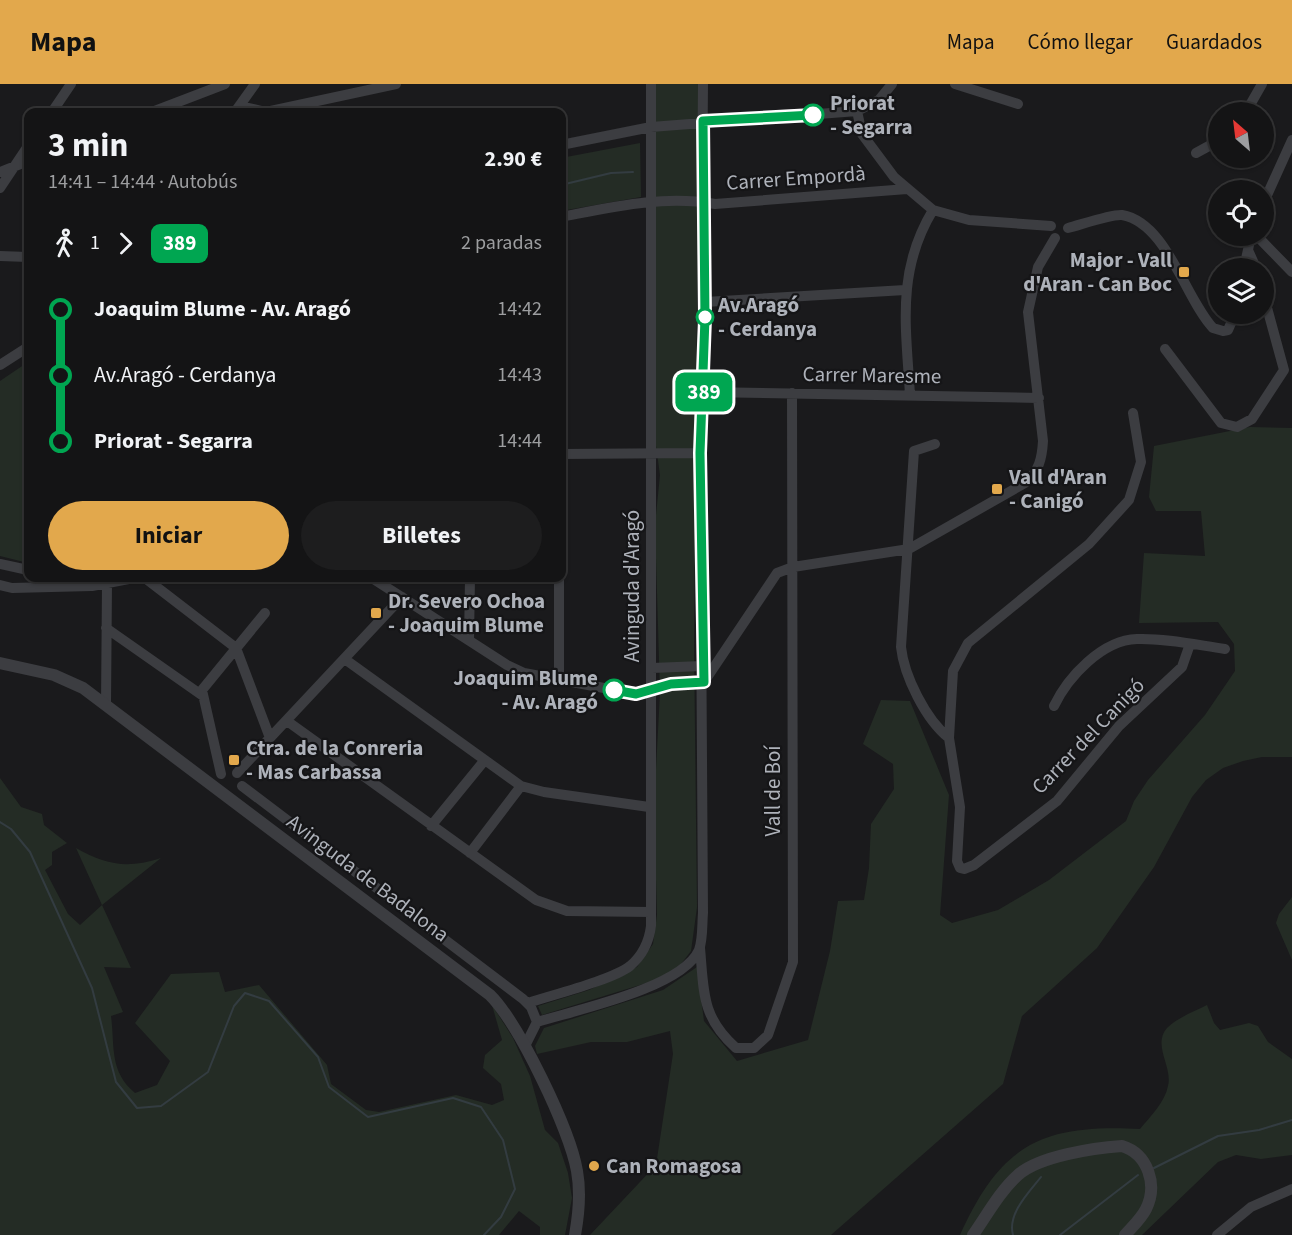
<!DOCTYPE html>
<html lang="es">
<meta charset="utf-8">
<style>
:root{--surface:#141415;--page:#1d1d1e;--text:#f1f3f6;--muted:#9d9ea0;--line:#333334;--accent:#e2a84c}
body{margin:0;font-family:"Source Sans 3",sans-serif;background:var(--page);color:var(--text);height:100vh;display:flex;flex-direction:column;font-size:22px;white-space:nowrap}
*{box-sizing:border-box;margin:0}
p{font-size:20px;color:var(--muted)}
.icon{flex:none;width:33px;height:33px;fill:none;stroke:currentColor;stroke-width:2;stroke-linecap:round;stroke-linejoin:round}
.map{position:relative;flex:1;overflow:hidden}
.details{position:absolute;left:24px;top:24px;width:542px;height:474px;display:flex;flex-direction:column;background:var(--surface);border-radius:12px;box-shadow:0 2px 4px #0004,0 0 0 2px var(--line)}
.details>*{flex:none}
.badge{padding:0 12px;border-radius:9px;font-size:21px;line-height:39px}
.needle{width:39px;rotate:332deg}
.controls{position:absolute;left:1208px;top:18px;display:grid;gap:12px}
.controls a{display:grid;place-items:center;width:66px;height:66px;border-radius:50%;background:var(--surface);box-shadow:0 2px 4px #0004,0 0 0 2px var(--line);font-size:30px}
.map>.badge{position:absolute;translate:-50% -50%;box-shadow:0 0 0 3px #fff}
.legs{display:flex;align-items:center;gap:9px;height:66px;padding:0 24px;font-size:20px}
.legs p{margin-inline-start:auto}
.headline{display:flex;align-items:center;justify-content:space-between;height:102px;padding:0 24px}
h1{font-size:33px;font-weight:700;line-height:45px}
.cta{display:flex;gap:12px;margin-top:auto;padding:12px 24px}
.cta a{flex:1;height:69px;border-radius:36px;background:var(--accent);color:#111;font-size:24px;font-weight:700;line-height:69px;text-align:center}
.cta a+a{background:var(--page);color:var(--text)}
ul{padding:0 24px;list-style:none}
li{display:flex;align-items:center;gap:21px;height:66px;font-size:22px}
li i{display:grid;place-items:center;width:9px;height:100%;margin:0 8px;background:currentColor}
li i::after{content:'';width:15px;height:15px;margin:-8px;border:4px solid;border-radius:50%;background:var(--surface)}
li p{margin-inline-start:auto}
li:first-child i{background:linear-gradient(#0000 50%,currentColor 0)}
li:last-child i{background:linear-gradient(currentColor 50%,#0000 0)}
header{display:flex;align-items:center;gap:36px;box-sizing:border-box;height:84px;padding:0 30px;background:var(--accent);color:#111}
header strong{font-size:28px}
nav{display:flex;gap:33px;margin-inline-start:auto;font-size:21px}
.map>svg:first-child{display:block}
.green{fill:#242c25}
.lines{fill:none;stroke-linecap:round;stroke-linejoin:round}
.stream{stroke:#333c41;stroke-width:2}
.minor{stroke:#3c3d41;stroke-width:10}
.tertiary{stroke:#3c3d41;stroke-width:12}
.line-1-casing{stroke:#fff;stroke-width:14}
.line-1{stroke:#00a651;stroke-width:9}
.stop-1-dot{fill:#fff;stroke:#00a651;stroke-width:3}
.poi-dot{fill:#e2a84c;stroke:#151517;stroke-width:2}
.labels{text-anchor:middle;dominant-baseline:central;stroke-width:4.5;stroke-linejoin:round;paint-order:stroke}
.stop-label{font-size:21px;font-weight:bold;fill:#aeb2ba;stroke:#151517;text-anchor:start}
.street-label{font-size:21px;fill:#aeb2ba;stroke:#151517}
.poi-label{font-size:21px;font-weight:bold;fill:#aeb2ba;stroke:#151517;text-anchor:start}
</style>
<header>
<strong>Mapa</strong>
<nav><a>Mapa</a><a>Cómo llegar</a><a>Guardados</a></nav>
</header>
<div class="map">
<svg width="1292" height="1151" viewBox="0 0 1292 1151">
<rect width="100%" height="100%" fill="#1a1a1c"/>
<path class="green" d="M 656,0 L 699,0 L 694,560 L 697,823 L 691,867 L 678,884 L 663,894 L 542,931 L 538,922 L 589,906 L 637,883 L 653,860 L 657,831 L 654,723 L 660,609 L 655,441 L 660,391 L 656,362 L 654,88 Z
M 640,59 L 641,113 L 561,127 L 561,74 Z
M 28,278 L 28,479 L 0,472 L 0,297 Z
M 1250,343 L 1292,344 L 1292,673 L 1262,673 L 1243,677 L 1223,684 L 1206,696 L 1192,713 L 1154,783 L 1097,864 L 1022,932 L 1003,1000 L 831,1151 L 590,1151 L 656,1081 L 673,970 L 670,947 L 627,958 L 591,958 L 537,970 L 535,962 L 544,944 L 663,906 L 697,883 L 704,937 L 737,977 L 808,956 L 830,867 L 838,817 L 864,816 L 869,784 L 871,740 L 894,705 L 893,680 L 863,660 L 881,616 L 910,617 L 949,711 L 940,831 L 952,839 L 998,826 L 1049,796 L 1126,737 L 1134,717 L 1148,696 L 1205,631 L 1235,587 L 1234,560 L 1218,538 L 1139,539 L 1144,469 L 1205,472 L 1201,427 L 1156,427 L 1149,413 L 1154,362 Z
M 0,694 L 21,723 L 42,730 L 44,741 L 67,759 L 52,768 L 52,781 L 45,786 L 68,830 L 80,841 L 102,821 L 76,764 C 106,781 127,785 161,774 L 102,821 L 131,884 L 104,883 L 123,928 L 111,932 C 115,963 109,987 135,1009 L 157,1001 L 170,977 L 135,939 L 171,890 L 219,888 L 225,908 L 259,901 L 327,981 L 331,1000 L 366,1026 L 379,1028 L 456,1011 L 492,1021 L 504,1016 L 501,1000 L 483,984 L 485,971 L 502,956 L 492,921 L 513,954 L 530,992 L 545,1046 L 558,1059 L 568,1089 L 572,1114 L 565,1151 L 540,1151 L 540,1143 L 519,1127 L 499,1151 L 0,1151 Z
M 1292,813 L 1292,876 L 1276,839 L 1279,830 Z
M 1207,921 L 1214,939 L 1220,946 L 1249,939 L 1258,942 L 1268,958 L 1292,975 L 1292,1071 L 1261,1075 L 1236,1071 L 1218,1078 L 1142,1151 L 960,1151 C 1001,1060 1042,1040 1140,1045 C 1150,1033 1165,1018 1168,1002 C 1173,983 1152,961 1167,944 C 1177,934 1195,927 1207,921 Z"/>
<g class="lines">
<path class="stream" d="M 561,101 L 611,89 L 633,88
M 0,738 L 11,745 L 30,768 L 92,904 L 116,998 L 137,1024 L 161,1022 L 208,988 L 234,922 L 245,909 L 269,917 L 318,973 L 329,1003 L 368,1033 L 453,1014 L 481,1023 L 503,1056 L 515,1105 L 501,1133 L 484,1151
M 1154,1084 L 1218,1052 L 1259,1046 L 1292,1036
M 1013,1151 C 1007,1130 1029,1108 1041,1093
M 1060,1151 L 1138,1091"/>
<path class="minor" d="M 955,0 L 1018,20
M 240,22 L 266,28 L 396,0
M 857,27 L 862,50 L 894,93 L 933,126 L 969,136 L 1051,142
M 52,28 L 71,0
M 152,28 L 225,0
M 235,28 L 255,0
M 1246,28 L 1262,0
M 561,61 L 651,43 L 857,27 L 879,16 L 892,0
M 1196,69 L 1218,57
M 0,88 L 28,77
M 0,104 L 28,62
M 1263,120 L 1292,56
M 561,133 C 613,123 663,111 715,120 L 907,105
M 1068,144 C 1080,141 1111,130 1122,131 C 1167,139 1185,214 1213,244 L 1223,247 L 1228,246 L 1235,230
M 1257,152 L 1292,188
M 1248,166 L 1256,184
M 0,172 L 28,173
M 1244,184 L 1251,152
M 705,218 L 905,206
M 1165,265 L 1221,339 L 1237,343 L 1252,335 L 1284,286 L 1263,209
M 0,281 L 28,263
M 704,308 L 1039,314
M 910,311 C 906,243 896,187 933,126
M 935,360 L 914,367 L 901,563 C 904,592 926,636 949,654 L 960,723 L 957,777 L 960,784 L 964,785 L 974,781 L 1057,717 L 1119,642 L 1182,583 L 1190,560
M 561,370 L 700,369
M 0,480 L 28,486
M 145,494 L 236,564 L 270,654
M 372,494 L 507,581 L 524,589 L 636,610 L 671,600 L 704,598
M 0,501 L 12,504 L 92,502 L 134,494
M 106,544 L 203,612
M 469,556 L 470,494
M 346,576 L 521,702 L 544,708 L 649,723
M 652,584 L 702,582
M 559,597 L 559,494
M 704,598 L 777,489 L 793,483 L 909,465 L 1025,399 C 1039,387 1042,375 1043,357 L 1028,228 L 1038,183 L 1055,154
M 106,621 L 107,499
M 1054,622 C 1068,593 1102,556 1137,555 C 1166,554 1197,561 1225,565
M 287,637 L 536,816 L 567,827 L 651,828
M 949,654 L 953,587 L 968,559 L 1089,460 L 1129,416 L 1141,378 L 1133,329
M 237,689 L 402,513
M 221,690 L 202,606 L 265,529
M 242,702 L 523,915 L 531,923 L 537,938
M 431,742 L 484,677
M 470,769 L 521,702
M 700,864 C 704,907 701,933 736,964 L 754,964 L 768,951 L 793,878 L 792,309
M 528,919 C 552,911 612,896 630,882 C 643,871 649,858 651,842 L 651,0
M 525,962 L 537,938 C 576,926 682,904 699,866 C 703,855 702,840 703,829 L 700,369 L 705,234 L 702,117 L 703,0
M 1217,1151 L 1251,1123 L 1292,1105"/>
<path class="tertiary" d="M 0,579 L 54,591 L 83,604 L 490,911 C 519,940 570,1046 577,1087 C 581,1109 579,1129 575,1151
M 973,1151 C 987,1131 1000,1107 1018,1091 C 1039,1072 1094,1064 1122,1062 C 1148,1070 1158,1101 1146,1125 C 1141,1135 1132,1143 1125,1151"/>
</g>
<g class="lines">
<defs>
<path id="line-1" d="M 614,606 L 636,610 L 671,600 L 704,598 L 700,369 L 705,234 L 703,37 L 813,31"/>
</defs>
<use href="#line-1" class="line-1-casing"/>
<use href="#line-1" class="line-1"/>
</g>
<g class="stop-1-dot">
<circle cx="813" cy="31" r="10"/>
<circle cx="705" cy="233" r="8"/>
<circle cx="614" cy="606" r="10"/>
</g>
<g class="poi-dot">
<rect x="1178" y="182" width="12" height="12" rx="3"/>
<rect x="991" y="399" width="12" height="12" rx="3"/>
<rect x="370" y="523" width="12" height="12" rx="3"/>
<rect x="228" y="670" width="12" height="12" rx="3"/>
<circle cx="594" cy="1082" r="6"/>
</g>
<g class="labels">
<g class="stop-label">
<text x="830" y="19">Priorat<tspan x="830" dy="24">- Segarra</tspan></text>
<text x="718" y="221">Av.Aragó<tspan x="718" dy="24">- Cerdanya</tspan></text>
<text x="598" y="594" text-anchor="end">Joaquim Blume<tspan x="598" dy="24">- Av. Aragó</tspan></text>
</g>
<g class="street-label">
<text transform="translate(796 94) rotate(-4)">Carrer Empordà</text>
<text transform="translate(872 291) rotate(1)">Carrer Maresme</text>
<text transform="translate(632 502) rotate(-90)">Avinguda d'Aragó</text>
<text transform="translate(1088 652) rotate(-46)">Carrer del Canigó</text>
<text transform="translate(773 707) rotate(-90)">Vall de Boí</text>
<text transform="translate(368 794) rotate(37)">Avinguda de Badalona</text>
</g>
<g class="poi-label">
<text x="1172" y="176" text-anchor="end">Major - Vall<tspan x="1172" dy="24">d'Aran - Can Boc</tspan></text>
<text x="1009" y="393">Vall d'Aran<tspan x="1009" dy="24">- Canigó</tspan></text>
<text x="388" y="517">Dr. Severo Ochoa<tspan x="388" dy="24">- Joaquim Blume</tspan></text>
<text x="246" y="664">Ctra. de la Conreria<tspan x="246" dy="24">- Mas Carbassa</tspan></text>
<text x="606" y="1082">Can Romagosa</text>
</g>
</g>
</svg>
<div class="controls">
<a><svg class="needle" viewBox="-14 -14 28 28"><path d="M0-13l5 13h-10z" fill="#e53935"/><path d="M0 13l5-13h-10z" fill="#9d9ea0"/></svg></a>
<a><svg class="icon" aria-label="locate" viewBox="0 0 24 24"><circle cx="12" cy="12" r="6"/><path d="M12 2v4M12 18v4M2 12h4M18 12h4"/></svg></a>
<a><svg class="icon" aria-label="layers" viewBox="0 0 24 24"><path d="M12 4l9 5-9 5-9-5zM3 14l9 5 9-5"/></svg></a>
</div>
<b class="badge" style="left:704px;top:308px;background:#00a651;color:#fff">389</b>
<section class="details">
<div class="headline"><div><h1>3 min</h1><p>14:41 – 14:44 · Autobús</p></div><b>2.90 €</b></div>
<div class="legs"><svg class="icon" aria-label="walk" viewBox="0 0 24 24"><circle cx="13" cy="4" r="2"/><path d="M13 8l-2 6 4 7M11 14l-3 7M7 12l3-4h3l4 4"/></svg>1<svg class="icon" aria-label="forward" viewBox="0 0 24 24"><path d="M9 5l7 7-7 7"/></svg><b class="badge" style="background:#00a651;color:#fff">389</b><p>2 paradas</p></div>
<ul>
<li><i style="color:#00a651"></i><b>Joaquim Blume - Av. Aragó</b><p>14:42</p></li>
<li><i style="color:#00a651"></i><span>Av.Aragó - Cerdanya</span><p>14:43</p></li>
<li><i style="color:#00a651"></i><b>Priorat - Segarra</b><p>14:44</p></li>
</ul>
<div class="cta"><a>Iniciar</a><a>Billetes</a></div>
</section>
</div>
